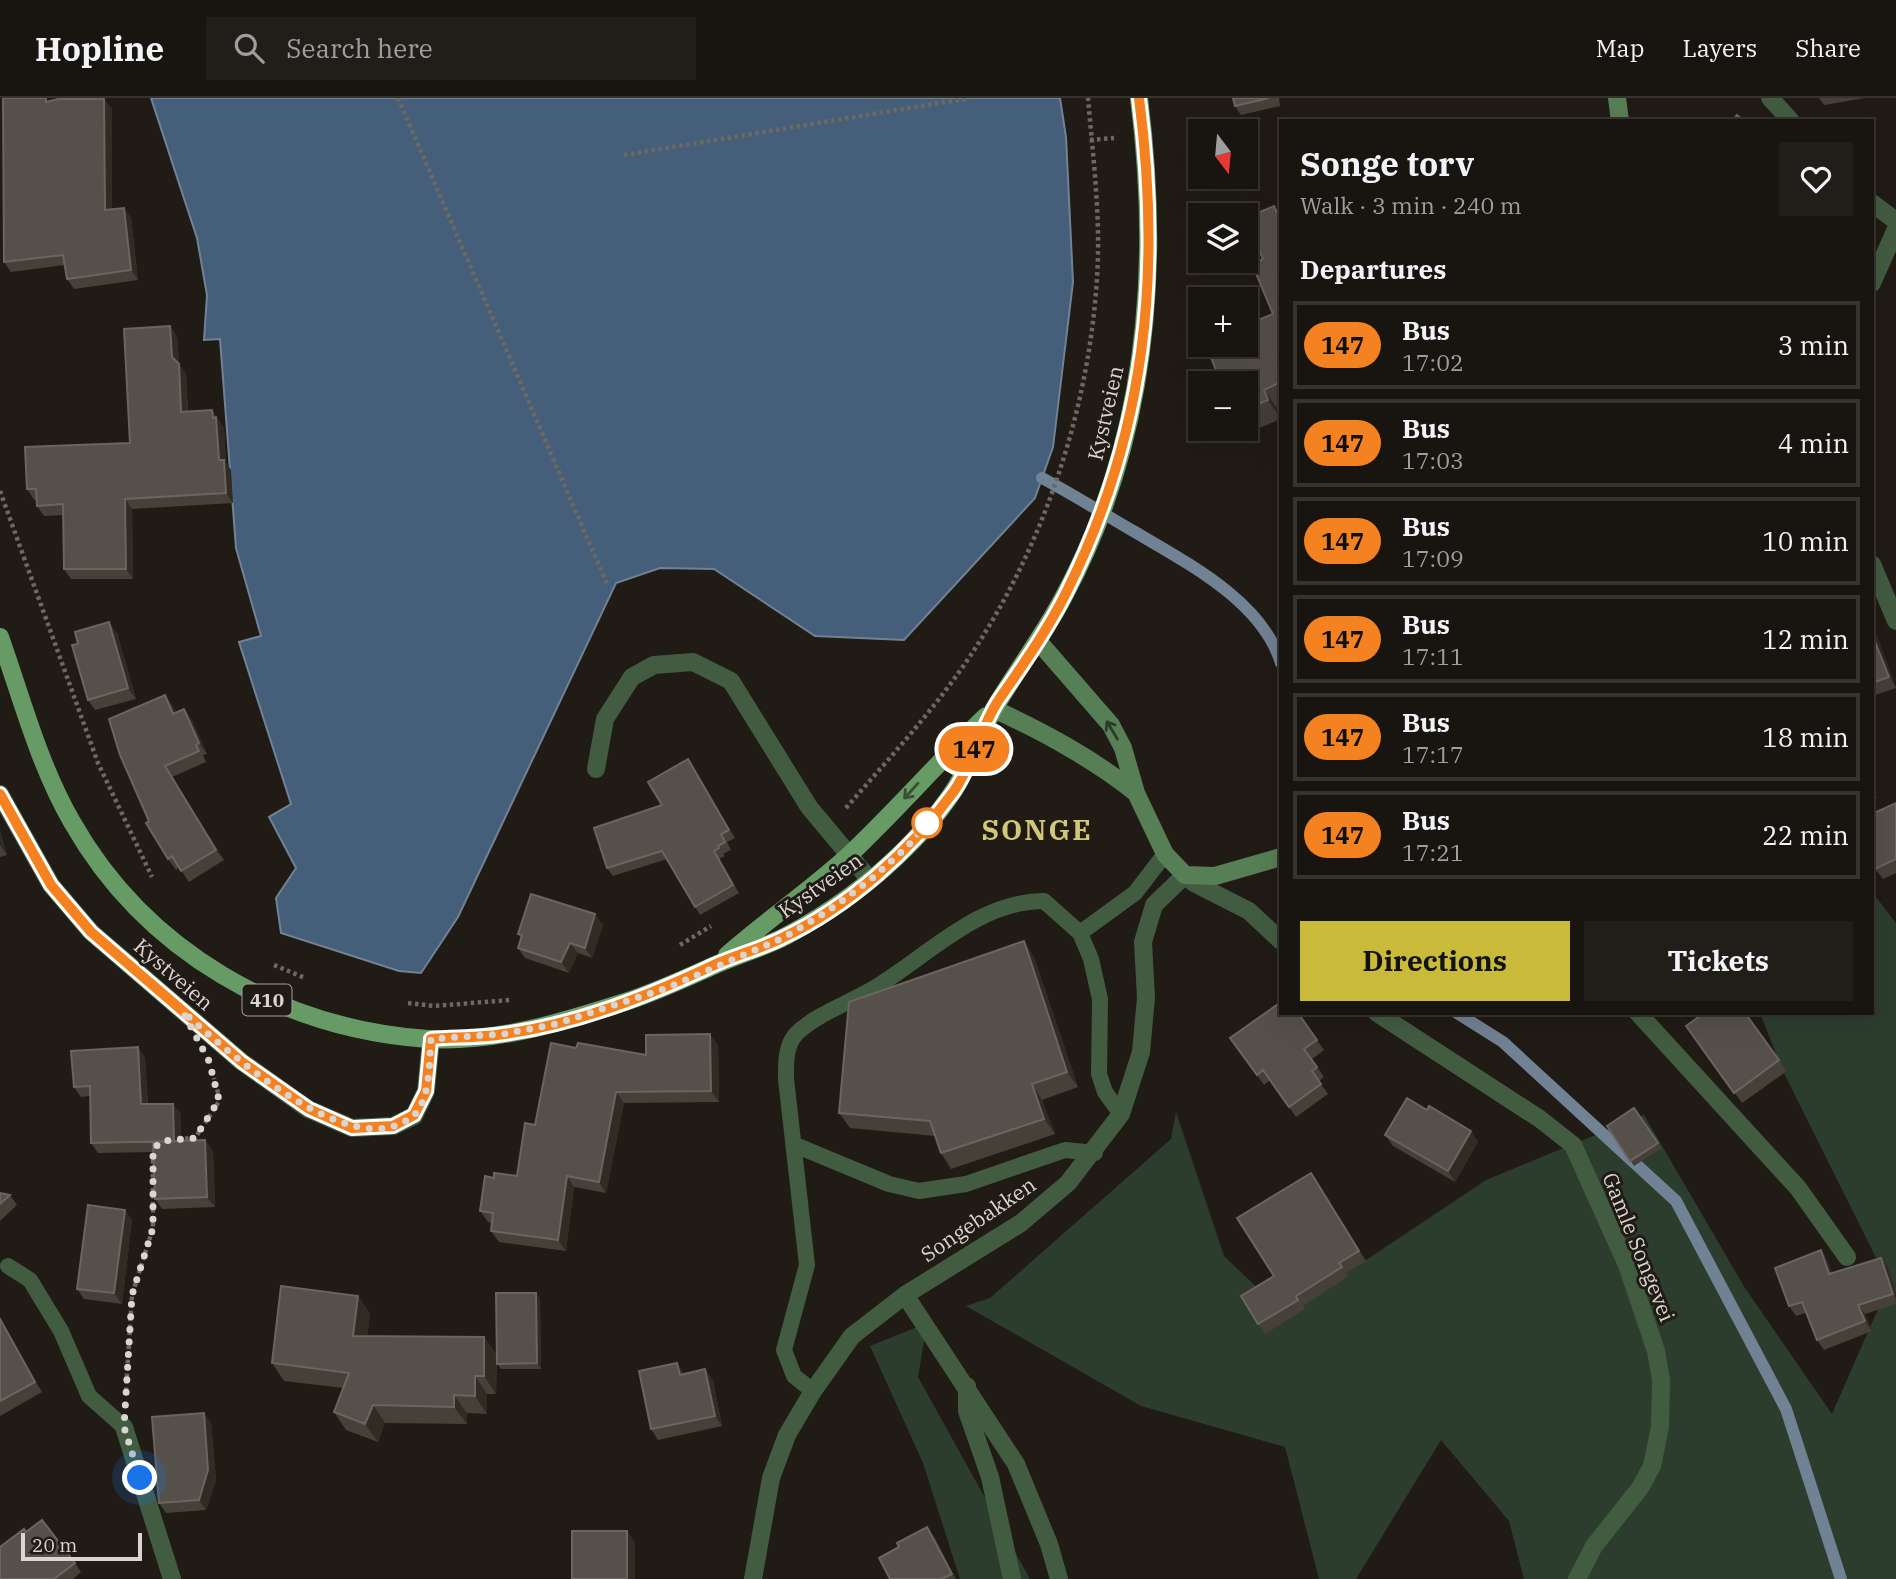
<!DOCTYPE html>
<meta charset="utf-8">
<style>
:root{--surface:#18140f;--page:#211d18;--text:#f1f3f6;--muted:#9f9e9e;--line:#36332f;--accent:#caba39}
body{margin:0;font-family:"IBM Plex Serif",serif;background:var(--page);color:var(--text);height:100vh;display:flex;flex-direction:column;font-size:26px;white-space:nowrap}
*{box-sizing:border-box;margin:0}
p{font-size:23px;color:var(--muted)}
.icon{flex:none;width:38px;height:38px;fill:none;stroke:currentColor;stroke-width:2;stroke-linecap:round;stroke-linejoin:round}
.map{position:relative;flex:1;overflow:hidden}
.panel{position:absolute;left:1279px;top:21px;width:595px;height:896px;display:flex;flex-direction:column;background:var(--surface);border-radius:0px;box-shadow:0 7px 28px #0002,0 0 0 2px var(--line)}
.panel>*{flex:none}
.badge{padding:0 14px;border-radius:23px;font-size:24px;line-height:46px}
.needle{width:46px;rotate:164deg}
.controls{position:absolute;left:1188px;top:21px;display:grid;gap:14px}
.controls a{display:grid;place-items:center;width:70px;height:70px;border-radius:0px;background:var(--surface);box-shadow:0 7px 28px #0002,0 0 0 2px var(--line);font-size:35px}
.scale{position:absolute;left:21px;bottom:18px;width:121px;box-sizing:border-box;padding-left:7px;border:4px solid #d9d5d1;border-top:0;font-size:19px;line-height:24px;white-space:nowrap;color:#d9d5d1;-webkit-text-stroke:5px #201b14;paint-order:stroke}
.you{position:absolute;width:35px;height:35px;margin:-18px;border:5px solid #fff;border-radius:50%;background:#1a73e8;box-shadow:0 0 0 10px #1a73e833}
.map>.badge{position:absolute;translate:-50% -50%;box-shadow:0 0 0 4px #fff}
h2{padding:0 21px;font-size:26px;line-height:63px}
.round{display:grid;place-items:center;flex:none;width:74px;height:74px;border-radius:0px;background:var(--page)}
.overview{display:flex;align-items:center;justify-content:space-between;height:119px;padding:0 21px}
h1{font-size:33px;font-weight:700;line-height:52px}
.action{display:flex;gap:14px;margin-top:auto;padding:14px 21px}
.action a{flex:1;height:80px;border-radius:0px;background:var(--accent);color:#111;font-size:28px;font-weight:700;line-height:80px;text-align:center}
.action a+a{background:var(--page);color:var(--text)}
ul{padding:0;list-style:none}
li{display:flex;align-items:center;gap:21px;height:88px;margin:0 14px 10px;padding:0 7px;border:4px solid var(--line);border-radius:0px}
li div{flex:1}
li b{display:block;font-size:26px}
li em{font-style:normal}
li .badge{min-width:77px;font-weight:700;text-align:center}
header{display:flex;align-items:center;gap:42px;box-sizing:border-box;height:98px;padding:0 35px;background:var(--surface);border-bottom:2px solid var(--line)}
header strong{font-size:33px}
nav{display:flex;gap:38px;margin-inline-start:auto;font-size:24px}
.search{width:490px;height:63px;background:var(--page);display:flex;align-items:center;gap:18px;box-sizing:border-box;padding:0 24px;border-radius:0px;color:var(--muted);font-size:26px}
.map>svg:first-child{display:block}
.green{fill:#2c3d2d}
.water{fill:#455f7a;stroke:#718294;stroke-width:2}
.lines{fill:none;stroke-linecap:round;stroke-linejoin:round}
.stream{stroke:#718294;stroke-width:12}
.path{stroke:#6d6862;stroke-width:4.5;stroke-dasharray:3.5 3.5;stroke-linecap:butt}
.lane{stroke:#425c42;stroke-width:16}
.street{stroke:#425c42;stroke-width:18}
.secondary{stroke:#577f56;stroke-width:18}
.primary{stroke:#669b66;stroke-width:18}
.wall{fill:#454038}
.shaded-wall{fill:#302b23}
.building{fill:#555049;stroke:#6a655e;stroke-width:2}
.oneway{stroke:#303928}
.oneway2{stroke:#3c4e35}
.line-casing{stroke:#fff;stroke-width:16}
.line{stroke:#f58220;stroke-width:10}
.walk{stroke:#d9d5d1;stroke-width:7;stroke-dasharray:0 12.6}
.stop-dot{fill:#fff;stroke:#f58220;stroke-width:3.5}
.labels{text-anchor:middle;dominant-baseline:central;stroke-width:6;stroke-linejoin:round;paint-order:stroke}
.shield{fill:#201b14;stroke:#a29d98;stroke-width:2}
.shield-label{font-size:19px;font-weight:bold;fill:#d9d5d1}
.street-label{font-size:21px;fill:#d9d5d1;stroke:#201b14}
.district-label{font-size:28px;font-weight:bold;letter-spacing:2px;fill:#d1c779;stroke:#201b14}
</style>
<header>
<strong>Hopline</strong>
<div class="search"><svg class="icon" aria-label="search" viewBox="0 0 24 24"><circle cx="10" cy="10" r="6"/><path d="M15 15l6 6"/></svg>Search here</div>
<nav><a>Map</a><a>Layers</a><a>Share</a></nav>
</header>
<div class="map">
<svg width="1896" height="1481" viewBox="0 0 1896 1481">
<rect width="100%" height="100%" fill="#201b14"/>
<path class="green" d="M 1873,795 L 1896,825 L 1896,1481 L 1524,1481 L 1509,1423 L 1441,1342 L 1356,1481 L 1319,1481 L 1285,1349 L 1141,1308 L 966,1208 L 990,1200 L 1171,1041 L 1176,1014 L 1224,1158 L 1285,1216 L 1486,1082 L 1644,1017 L 1745,1190 L 1832,1316 L 1889,1186 L 1782,971 L 1760,915 L 1872,915 Z
M 927,1225 L 918,1279 L 1030,1481 L 960,1481 L 923,1365 L 870,1248 Z"/>
<path class="water" d="M 151,0 L 1060,0 L 1066,39 L 1073,184 L 1053,349 L 1035,400 L 904,542 L 815,538 L 714,471 L 660,470 L 616,485 L 458,819 L 421,875 L 399,873 L 281,835 L 276,800 L 296,770 L 269,719 L 291,706 L 239,544 L 261,538 L 236,450 L 220,241 L 204,242 L 207,197 L 197,140 Z"/>
<g class="lines">
<path class="stream" d="M 1042,380 C 1074,397 1104,416 1135,434 C 1187,465 1262,503 1281,565
M 1457,915 L 1503,944 L 1676,1103 L 1786,1311 L 1841,1481"/>
<path class="path" d="M 398,0 L 607,486
M 1090,42 L 1114,40
M 624,57 L 970,0
M 0,393 L 98,665 L 152,779
M 846,710 C 891,658 939,607 976,549 C 1046,441 1089,309 1097,180 C 1101,121 1093,59 1088,0
M 680,847 L 711,828
M 274,867 L 305,880
M 408,905 L 434,908 L 510,902
M 178,1041 L 195,1040 L 220,1002 L 214,980
M 126,1293 L 132,1197 L 153,1130 L 153,1057"/>
<path class="lane" d="M 1080,835 L 1135,795 L 1165,756
M 795,1047 L 889,1086 L 919,1093 L 966,1086 L 1065,1052 L 1095,1055
M 8,1168 L 30,1182 L 61,1233 L 89,1298 L 124,1329
M 813,1293 L 794,1278 L 784,1252 L 807,1167 L 786,981 C 786,966 785,947 797,935 C 817,916 847,906 871,892 C 926,860 977,803 1044,803 L 1080,835 L 1091,861 L 1100,901 L 1099,976 L 1105,994 L 1121,1016"/>
<path class="street" d="M 1770,0 L 1791,23
M 1872,105 L 1896,123
M 1872,185 L 1896,131
M 1872,466 L 1896,523
M 596,671 L 605,621 L 632,579 L 654,567 L 693,564 L 731,583 L 809,709 L 870,782
M 0,696 L 51,787 L 91,834 L 242,964 L 308,1011 L 352,1030 L 393,1028 L 414,1018 L 426,993 L 431,941
M 1377,915 L 1540,1021 L 1573,1047 L 1627,1167 L 1656,1253 L 1661,1282 L 1660,1329 L 1652,1368 L 1640,1390 L 1594,1448 L 1577,1481
M 1638,915 L 1798,1090 L 1847,1159
M 905,1197 L 1016,1366 L 1049,1446 L 1059,1481
M 967,1288 L 967,1313 L 990,1379 L 1012,1481
M 124,1329 L 172,1481
M 753,1481 L 771,1380 L 787,1337 L 813,1293 L 852,1238 L 905,1197 L 1021,1125 L 1068,1085 L 1121,1016 L 1141,954 L 1146,900 L 1143,844 L 1154,807 L 1185,777 L 1194,785 L 1249,813 L 1281,843"/>
<path class="secondary" d="M 1617,0 L 1620,23
M 1038,543 L 1111,627 L 1123,650 L 1136,695 L 1165,756 L 1185,777 L 1215,778 L 1281,759
M 994,611 C 1045,635 1092,660 1136,695"/>
<path class="primary" d="M 0,539 C 22,601 39,667 72,724 C 145,853 281,931 428,941 C 498,945 566,923 631,902 C 660,892 686,880 713,868 C 737,857 763,850 786,838 C 829,815 871,785 906,750 C 923,733 943,710 956,689 C 971,664 980,635 995,609 C 1017,572 1043,538 1063,500 C 1147,345 1161,172 1139,0
M 727,857 C 766,823 808,794 847,759 C 895,714 938,664 986,618"/>
</g>
<path class="wall" d="M 54,0 L 54,2 L 104,1 L 112,11 L 112,111 L 124,110 L 131,120 L 138,182 L 74,191 L 67,181 L 65,167 L 11,174 L 4,164 Z
M 1233,0 L 1279,0 L 1280,8 L 1241,17 L 1235,8 Z
M 1819,0 L 1865,0 L 1824,7 Z
M 1274,108 L 1281,118 L 1281,309 L 1277,310 L 1281,321 L 1247,335 L 1244,331 L 1246,331 L 1246,285 L 1273,216 L 1263,161 Z
M 170,228 L 177,238 L 179,266 L 186,276 L 188,313 L 212,312 L 224,330 L 226,365 L 231,372 L 233,405 L 132,411 L 133,481 L 71,481 L 64,471 L 63,417 L 44,418 L 37,408 L 37,401 L 34,402 L 27,391 L 130,345 Z
M 1872,532 L 1877,538 L 1896,590 L 1872,598 Z
M 117,535 L 136,601 L 95,612 L 88,602 Z
M 173,608 L 176,615 L 192,622 L 207,656 L 203,657 L 206,664 L 172,679 L 224,762 L 189,784 L 179,769 L 176,772 L 168,761 L 149,723 Z
M 688,661 L 735,740 L 727,744 L 731,752 L 723,756 L 725,758 L 719,761 L 739,795 L 700,817 L 667,761 L 613,778 L 607,770 L 662,707 Z
M 1872,689 L 1877,700 L 1872,702 Z
M 1896,705 L 1896,775 L 1883,781 L 1875,771 Z
M 0,733 L 7,757 L 0,759 Z
M 603,827 L 592,860 L 578,855 L 569,875 L 525,860 L 518,850 L 521,840 L 518,836 Z
M 1024,843 L 1034,859 L 1078,989 L 1042,1002 L 1055,1036 L 951,1071 L 941,1055 L 935,1038 L 850,1030 L 839,1015 Z
M 1298,915 L 1324,952 L 1312,961 L 1324,979 L 1319,983 L 1328,996 L 1296,1019 L 1270,982 L 1264,987 L 1230,940 Z
M 1745,915 L 1787,973 L 1742,1005 L 1686,928 Z
M 718,947 L 719,1004 L 624,1005 L 606,1095 L 574,1089 L 566,1153 L 499,1144 L 491,1133 L 492,1125 L 488,1124 L 480,1113 L 494,1080 L 517,1078 L 576,950 L 646,957 Z
M 138,949 L 145,960 L 148,1006 L 173,1006 L 181,1016 L 181,1043 L 205,1042 L 213,1053 L 215,1109 L 162,1111 L 155,1101 L 153,1054 L 98,1055 L 91,1045 L 90,998 L 81,999 L 74,989 Z
M 1634,1010 L 1662,1050 L 1634,1068 L 1607,1028 Z
M 1427,1012 L 1471,1033 L 1478,1044 L 1455,1084 L 1393,1048 L 1385,1037 Z
M 1317,1085 L 1366,1163 L 1346,1175 L 1349,1178 L 1303,1208 L 1305,1211 L 1265,1236 L 1258,1226 L 1274,1178 Z
M 0,1095 L 10,1097 L 17,1107 L 0,1123 Z
M 132,1122 L 122,1206 L 84,1201 L 77,1191 Z
M 1821,1152 L 1827,1162 L 1832,1175 L 1881,1160 L 1888,1169 L 1896,1195 L 1896,1206 L 1865,1216 L 1872,1233 L 1824,1252 L 1817,1242 L 1806,1215 L 1796,1218 L 1789,1208 Z
M 536,1195 L 540,1201 L 541,1271 L 501,1271 L 497,1266 Z
M 358,1198 L 370,1216 L 367,1238 L 484,1239 L 497,1257 L 496,1296 L 487,1296 L 487,1316 L 467,1315 L 467,1326 L 385,1325 L 378,1344 L 346,1332 L 334,1314 L 343,1290 L 284,1283 L 272,1265 Z
M 0,1221 L 7,1232 L 42,1294 L 0,1318 Z
M 684,1276 L 713,1282 L 722,1328 L 658,1342 L 651,1331 Z
M 211,1325 L 216,1382 L 206,1412 L 166,1415 L 159,1405 Z
M 26,1434 L 75,1465 L 81,1474 L 73,1481 L 0,1481 Z
M 935,1440 L 956,1481 L 890,1481 L 899,1449 Z"/>
<path class="shaded-wall" d="M 104,1 L 112,11 L 112,122 L 105,112 Z
M 124,110 L 131,120 L 138,182 L 131,172 Z
M 170,228 L 177,238 L 179,266 L 186,276 L 188,324 L 181,314 L 172,259 Z
M 1264,292 L 1277,310 L 1281,321 L 1268,302 Z
M 212,312 L 224,330 L 226,365 L 231,372 L 233,405 L 226,395 L 219,362 Z
M 125,401 L 132,411 L 133,481 L 126,471 Z
M 109,524 L 117,535 L 136,601 L 128,590 Z
M 1872,532 L 1877,538 L 1896,589 L 1889,579 L 1872,536 Z
M 165,597 L 173,608 L 181,627 L 173,616 Z
M 184,611 L 192,622 L 207,656 L 199,645 Z
M 688,661 L 694,669 L 735,740 L 729,732 Z
M 165,668 L 172,679 L 224,762 L 216,752 Z
M 0,733 L 7,757 L 0,747 Z
M 595,816 L 603,827 L 592,860 L 585,850 Z
M 1024,843 L 1034,859 L 1078,989 L 1067,974 Z
M 570,845 L 578,855 L 569,875 L 561,864 Z
M 710,936 L 718,947 L 719,1004 L 711,993 Z
M 138,949 L 145,960 L 148,1016 L 141,1006 Z
M 1032,986 L 1042,1002 L 1055,1036 L 1044,1021 Z
M 616,994 L 624,1005 L 606,1095 L 599,1084 Z
M 173,1006 L 181,1016 L 181,1053 L 174,1043 Z
M 1471,1033 L 1478,1044 L 1455,1084 L 1448,1073 Z
M 205,1042 L 213,1053 L 215,1109 L 207,1099 Z
M 567,1078 L 574,1089 L 566,1153 L 558,1142 Z
M 125,1112 L 132,1122 L 122,1206 L 114,1195 Z
M 1821,1152 L 1827,1162 L 1836,1186 L 1829,1176 Z
M 1881,1160 L 1888,1169 L 1896,1195 L 1896,1201 L 1893,1196 Z
M 536,1195 L 540,1201 L 541,1271 L 537,1265 Z
M 358,1198 L 370,1216 L 365,1256 L 353,1238 Z
M 1858,1207 L 1865,1216 L 1872,1233 L 1865,1223 Z
M 0,1221 L 7,1232 L 42,1294 L 35,1284 Z
M 484,1239 L 497,1257 L 496,1296 L 484,1278 Z
M 677,1265 L 684,1275 L 680,1277 Z
M 705,1271 L 713,1282 L 722,1328 L 715,1318 Z
M 475,1278 L 487,1296 L 487,1316 L 475,1298 Z
M 454,1297 L 467,1315 L 467,1326 L 454,1309 Z
M 373,1307 L 385,1325 L 378,1344 L 365,1326 Z
M 204,1315 L 211,1325 L 216,1382 L 206,1412 L 199,1402 Z
M 927,1429 L 935,1440 L 956,1481 L 952,1476 Z
M 627,1433 L 635,1444 L 635,1481 L 627,1481 Z"/>
<path class="building" d="M 3,0 L 46,0 L 46,4 L 58,1 L 104,1 L 105,112 L 124,110 L 131,172 L 67,181 L 63,157 L 4,164 Z
M 1233,0 L 1269,0 L 1235,8 Z
M 1737,17 L 1744,23 L 1732,23 Z
M 1274,108 L 1281,124 L 1281,284 L 1264,292 L 1268,302 L 1246,311 L 1246,285 L 1221,285 L 1206,247 L 1246,247 L 1246,227 L 1273,216 L 1252,166 L 1263,161 L 1246,120 Z
M 170,228 L 172,259 L 179,266 L 181,314 L 212,312 L 213,320 L 216,319 L 219,362 L 224,362 L 226,395 L 125,401 L 126,471 L 64,471 L 63,406 L 37,408 L 36,391 L 27,391 L 25,349 L 130,345 L 124,231 Z
M 109,524 L 128,590 L 88,602 L 72,547 L 78,546 L 75,534 Z
M 1872,536 L 1889,579 L 1872,585 Z
M 165,597 L 173,616 L 184,611 L 199,645 L 196,647 L 199,653 L 165,668 L 216,752 L 181,773 L 172,758 L 168,761 L 146,725 L 149,723 L 120,657 L 109,621 Z
M 688,661 L 729,732 L 721,736 L 725,744 L 718,748 L 719,750 L 714,753 L 733,787 L 695,809 L 662,753 L 607,770 L 594,730 L 662,707 L 648,684 Z
M 1896,705 L 1896,761 L 1875,771 L 1872,764 L 1872,716 Z
M 531,796 L 595,816 L 585,850 L 570,845 L 561,864 L 518,850 L 522,837 L 518,836 Z
M 1024,843 L 1067,974 L 1032,986 L 1044,1021 L 941,1055 L 930,1023 L 839,1015 L 849,904 Z
M 1281,904 L 1281,915 L 1298,915 L 1317,942 L 1304,951 L 1317,969 L 1312,973 L 1321,986 L 1289,1009 L 1263,972 L 1257,977 L 1230,940 Z
M 1704,915 L 1745,915 L 1779,962 L 1734,995 L 1686,928 Z
M 710,936 L 711,993 L 616,994 L 599,1084 L 567,1078 L 558,1142 L 491,1133 L 493,1115 L 480,1113 L 485,1078 L 494,1080 L 494,1075 L 517,1078 L 525,1025 L 535,1027 L 551,945 L 576,950 L 578,945 L 646,957 L 646,937 Z
M 138,949 L 141,1006 L 173,1006 L 174,1043 L 91,1045 L 90,988 L 74,989 L 71,953 Z
M 1407,1000 L 1427,1012 L 1429,1008 L 1471,1033 L 1448,1073 L 1385,1037 Z
M 1634,1010 L 1658,1045 L 1630,1063 L 1607,1028 Z
M 205,1042 L 207,1099 L 155,1101 L 153,1044 Z
M 1311,1075 L 1359,1153 L 1339,1165 L 1342,1169 L 1296,1198 L 1298,1202 L 1258,1226 L 1241,1198 L 1274,1178 L 1237,1120 Z
M 0,1095 L 10,1097 L 0,1106 Z
M 88,1107 L 125,1112 L 114,1195 L 77,1191 Z
M 1821,1152 L 1829,1176 L 1881,1160 L 1893,1196 L 1858,1207 L 1865,1223 L 1817,1242 L 1802,1204 L 1789,1208 L 1775,1170 Z
M 281,1188 L 358,1198 L 353,1238 L 484,1239 L 484,1278 L 475,1278 L 475,1298 L 454,1297 L 454,1309 L 373,1307 L 365,1326 L 334,1314 L 349,1275 L 272,1265 Z
M 496,1195 L 536,1195 L 537,1265 L 497,1266 Z
M 0,1221 L 35,1284 L 0,1303 Z
M 677,1265 L 680,1277 L 705,1271 L 715,1318 L 651,1331 L 639,1273 Z
M 204,1315 L 208,1372 L 199,1402 L 159,1405 L 152,1319 Z
M 42,1422 L 75,1465 L 54,1481 L 0,1481 L 0,1449 L 24,1431 L 26,1434 Z
M 927,1429 L 952,1476 L 942,1481 L 890,1481 L 879,1460 L 899,1449 L 897,1445 Z
M 572,1433 L 627,1433 L 627,1481 L 572,1481 Z"/>
<defs><path id="oneway-shaft" d="M-6 0H5M1.5-3L5.5 0L1.5 3" fill="none" stroke-width="1.6" stroke-linecap="round" stroke-linejoin="round" transform="scale(1.75)"/></defs>
<use class="oneway" href="#oneway-shaft" transform="translate(1112 632) rotate(-121)"/>
<use class="oneway2" href="#oneway-shaft" transform="translate(911 693) rotate(132)"/>
<g class="lines">
<defs>
<path id="line" d="M 0,696 L 51,787 L 91,834 L 242,964 L 309,1011 L 352,1030 L 393,1028 L 414,1017 L 426,993 L 431,941 C 455,939 480,940 504,936 C 577,926 648,898 714,867 C 736,857 760,851 782,840 C 848,809 911,753 954,693 C 973,666 980,631 998,603 C 1022,568 1047,533 1066,495 C 1146,335 1162,176 1139,0"/>
</defs>
<use href="#line" class="line-casing"/>
<use href="#line" class="line"/>
<path class="walk" d="M 140,1380 L 124,1329 L 132,1197 L 153,1130 L 153,1051 L 162,1043 L 195,1040 L 219,1002 L 209,963 L 183,914 C 227,952 351,1069 413,1018 C 431,1002 429,963 431,941 L 503,936 L 556,926 L 667,890 L 783,840 L 828,813 L 870,782 L 907,749 L 927,725"/>
</g>
<circle class="stop-dot" cx="927" cy="725" r="14"/>
<g class="labels">
<rect class="shield" x="242.5" y="886.5" width="49" height="31" rx="5"/>
<g class="shield-label">
<text x="267" y="902">410</text>
</g>
<g class="street-label">
<text transform="translate(1105 315) rotate(-77)">Kystveien</text>
<text transform="translate(820 787) rotate(-35)">Kystveien</text>
<text transform="translate(174 876) rotate(41)">Kystveien</text>
<text transform="translate(978 1121) rotate(-34)">Songebakken</text>
<text transform="translate(1639 1149) rotate(68)">Gamle Songevei</text>
</g>
<g class="district-label">
<text x="1037" y="731">SONGE</text>
</g>
</g>
</svg>
<div class="controls">
<a><svg class="needle" viewBox="-14 -14 28 28"><path d="M0-13l5 13h-10z" fill="#e53935"/><path d="M0 13l5-13h-10z" fill="#9f9e9e"/></svg></a>
<a><svg class="icon" aria-label="layers" viewBox="0 0 24 24"><path d="M12 4l9 5-9 5-9-5zM3 14l9 5 9-5"/></svg></a>
<a>+</a>
<a>−</a>
</div>
<div class="scale">20 m</div>
<div class="you" style="left:140px;top:1380px"></div>
<b class="badge" style="left:974px;top:651px;background:#f58220;color:#111">147</b>
<section class="panel">
<div class="overview"><div><h1>Songe torv</h1><p>Walk · 3 min · 240 m</p></div><a class="round"><svg class="icon" aria-label="heart" viewBox="0 0 24 24"><path d="M12 20l-8-8c-3-5 5-10 8-4 3-6 11-1 8 4z"/></svg></a></div>
<h2>Departures</h2>
<ul>
<li><span class="badge" style="background:#f58220;color:#111">147</span><div><b>Bus</b><p>17:02</p></div><em>3 min</em></li>
<li><span class="badge" style="background:#f58220;color:#111">147</span><div><b>Bus</b><p>17:03</p></div><em>4 min</em></li>
<li><span class="badge" style="background:#f58220;color:#111">147</span><div><b>Bus</b><p>17:09</p></div><em>10 min</em></li>
<li><span class="badge" style="background:#f58220;color:#111">147</span><div><b>Bus</b><p>17:11</p></div><em>12 min</em></li>
<li><span class="badge" style="background:#f58220;color:#111">147</span><div><b>Bus</b><p>17:17</p></div><em>18 min</em></li>
<li><span class="badge" style="background:#f58220;color:#111">147</span><div><b>Bus</b><p>17:21</p></div><em>22 min</em></li>
</ul>
<div class="action"><a>Directions</a><a>Tickets</a></div>
</section>
</div>
